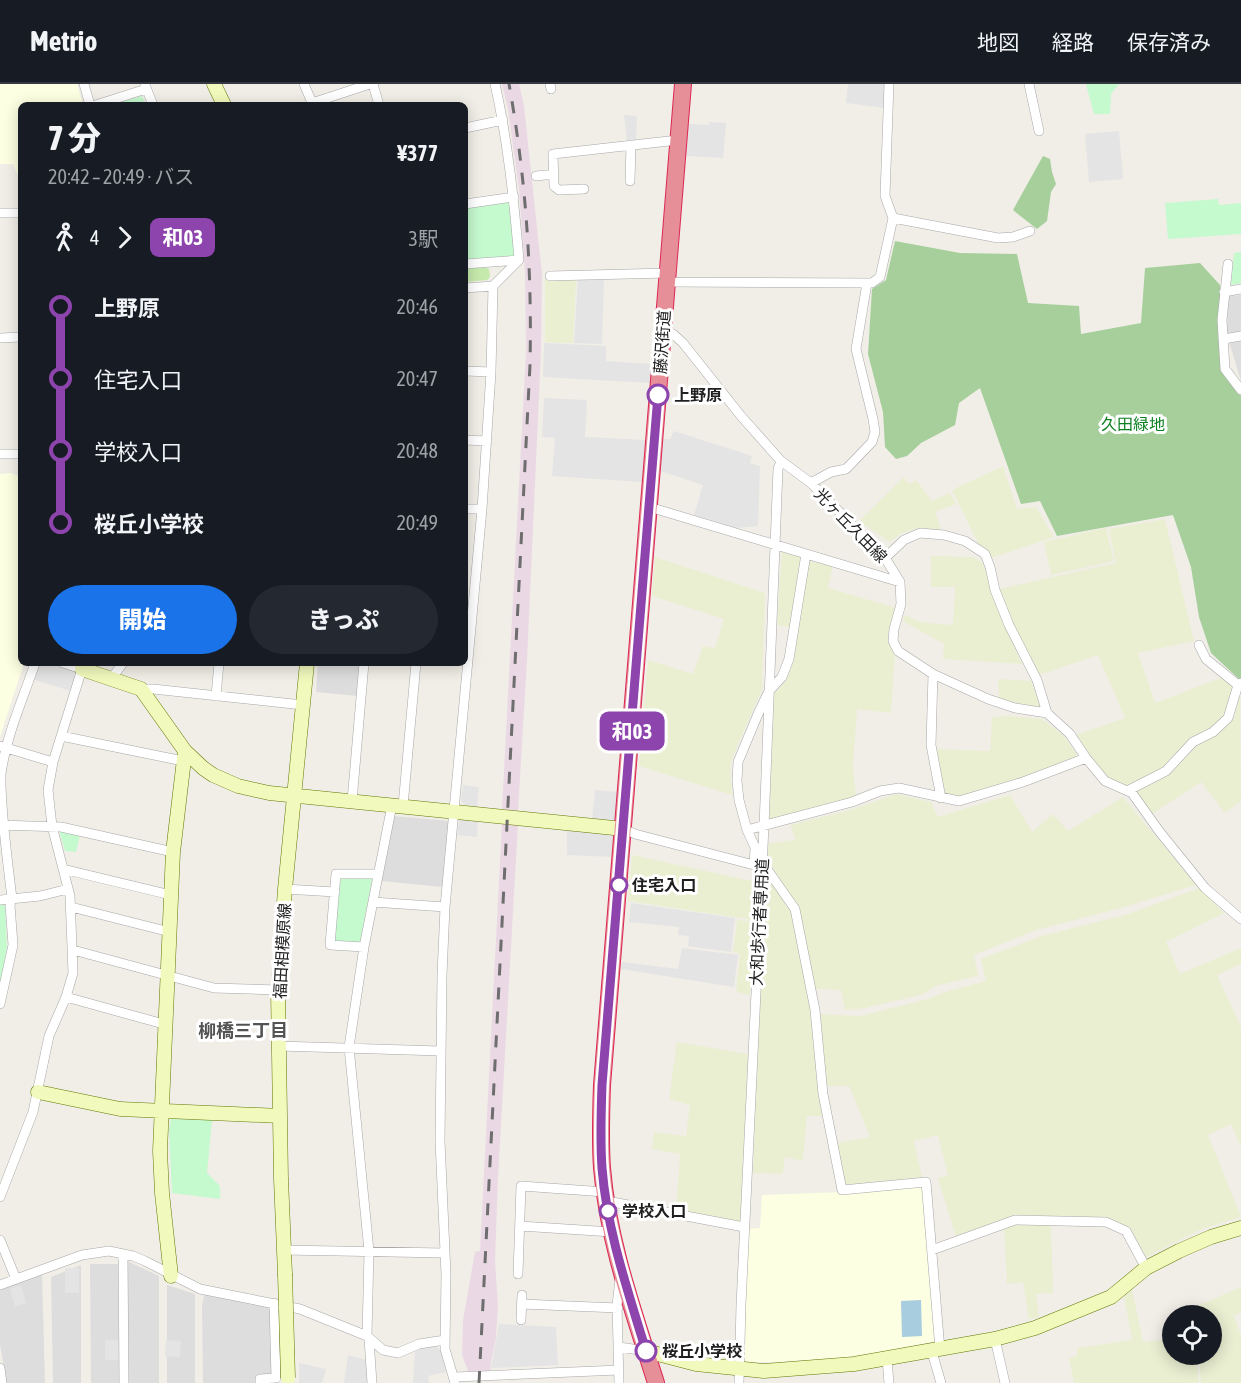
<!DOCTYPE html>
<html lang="ja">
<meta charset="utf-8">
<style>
:root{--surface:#171b24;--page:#242831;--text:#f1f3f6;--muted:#9ea1a6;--line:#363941;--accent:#1a73e8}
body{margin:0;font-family:"Asap Condensed","Noto Sans JP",sans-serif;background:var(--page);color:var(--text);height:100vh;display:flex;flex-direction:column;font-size:22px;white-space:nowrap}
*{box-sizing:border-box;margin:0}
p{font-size:20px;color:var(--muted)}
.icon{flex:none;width:33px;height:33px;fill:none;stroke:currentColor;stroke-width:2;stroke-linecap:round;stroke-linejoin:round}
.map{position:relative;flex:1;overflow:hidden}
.side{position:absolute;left:18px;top:18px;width:450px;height:564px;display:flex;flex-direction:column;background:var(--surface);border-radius:9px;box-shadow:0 3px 15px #0003}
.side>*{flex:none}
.badge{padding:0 12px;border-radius:9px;font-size:21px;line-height:39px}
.tools{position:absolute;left:1162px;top:1221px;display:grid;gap:12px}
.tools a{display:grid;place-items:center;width:60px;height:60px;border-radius:50%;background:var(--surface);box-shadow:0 3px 15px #0003;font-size:30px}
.map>.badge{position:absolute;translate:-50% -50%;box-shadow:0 0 0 3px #fff}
.legs{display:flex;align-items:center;gap:9px;height:66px;padding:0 30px;font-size:20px}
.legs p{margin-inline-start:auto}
.summary{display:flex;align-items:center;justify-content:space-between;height:102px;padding:0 30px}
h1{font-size:33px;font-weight:800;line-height:45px}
.button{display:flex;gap:12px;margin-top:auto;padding:12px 30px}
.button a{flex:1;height:69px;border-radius:36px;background:var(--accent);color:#fff;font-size:24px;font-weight:800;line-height:69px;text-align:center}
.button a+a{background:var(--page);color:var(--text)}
ul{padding:0 30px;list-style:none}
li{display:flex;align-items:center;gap:21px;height:72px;font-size:22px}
li i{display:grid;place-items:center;width:9px;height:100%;margin:0 8px;background:currentColor}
li i::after{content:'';width:15px;height:15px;margin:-8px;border:4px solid;border-radius:50%;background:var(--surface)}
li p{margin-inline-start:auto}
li:first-child i{background:linear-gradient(#0000 50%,currentColor 0)}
li:last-child i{background:linear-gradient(currentColor 50%,#0000 0)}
header{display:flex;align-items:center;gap:36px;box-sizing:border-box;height:84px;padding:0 30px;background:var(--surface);border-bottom:2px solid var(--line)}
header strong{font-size:28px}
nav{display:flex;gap:33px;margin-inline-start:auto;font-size:21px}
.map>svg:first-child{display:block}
.residential{fill:#dedddd}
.industrial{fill:#ead9e5}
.education{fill:#fcffe1}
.farmland{fill:#eaefd2}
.grass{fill:#c6eaad}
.forest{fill:#a6cf9c}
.park{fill:#c5f9ce}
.parking{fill:#e4e4e4}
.water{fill:#a7cdde}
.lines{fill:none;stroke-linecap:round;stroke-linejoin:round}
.street-casing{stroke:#a7a7a7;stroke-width:10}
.secondary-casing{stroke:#627905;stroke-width:15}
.highway-casing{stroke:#db2855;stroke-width:18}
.street{stroke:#fff;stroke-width:9}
.secondary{stroke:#f1f9bc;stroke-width:14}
.highway{stroke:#e78f98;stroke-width:16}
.rail{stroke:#6e6e6e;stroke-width:3;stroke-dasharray:12 12;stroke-linecap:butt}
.secondary-bridge-casing{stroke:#627905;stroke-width:15;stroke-linecap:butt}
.secondary-bridge{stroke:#f1f9bc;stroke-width:14}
.line-1-casing{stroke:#fff;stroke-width:14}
.line-1{stroke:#8e44ad;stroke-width:9}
.stop-1-dot{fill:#fff;stroke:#8e44ad;stroke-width:3}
.labels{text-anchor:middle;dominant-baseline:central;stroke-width:6;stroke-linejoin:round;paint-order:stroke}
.street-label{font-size:16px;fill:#202020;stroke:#fff}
.stop-label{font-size:16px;font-weight:bold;fill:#202020;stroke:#fff;text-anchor:start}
.park-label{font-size:16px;fill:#0c8020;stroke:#fff}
.neighbourhood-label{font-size:18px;font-weight:bold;fill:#535353;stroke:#fff}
</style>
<header>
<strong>Metrio</strong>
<nav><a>地図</a><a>経路</a><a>保存済み</a></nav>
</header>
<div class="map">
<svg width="1241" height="1299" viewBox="0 0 1241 1299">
<rect width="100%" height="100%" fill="#f1eee7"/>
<path class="residential" d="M 1241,211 L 1241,297 L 1227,251 L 1228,212 Z
M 318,579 L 361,579 L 358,612 L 316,608 Z
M 393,732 L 449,737 L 443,803 L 381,797 Z
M 127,1177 L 159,1192 L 159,1299 L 128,1299 Z
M 90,1180 L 118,1180 L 119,1299 L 91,1299 Z
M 81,1181 L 81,1299 L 53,1299 L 51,1193 Z
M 42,1190 L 45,1299 L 7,1299 L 0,1261 L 0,1206 Z
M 167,1201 L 195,1210 L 195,1299 L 167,1299 Z
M 205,1207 L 270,1220 L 274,1291 L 256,1297 L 255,1299 L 203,1299 L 202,1222 Z"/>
<path class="industrial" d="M 502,0 L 519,0 L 524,22 L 542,190 L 541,267 L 527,577 L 518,727 L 502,725 L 526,267 L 525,189 L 519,105 L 508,25 Z
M 502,738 L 518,739 L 498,1094 L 495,1177 L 498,1221 L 496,1254 L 491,1278 L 490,1289 L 469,1290 L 462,1271 L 463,1236 L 475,1168 L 480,1167 Z"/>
<path class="education" d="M 0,0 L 77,0 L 83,21 L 21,21 L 21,99 L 13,80 L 0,80 Z
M 11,389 L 21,393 L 21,579 L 24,579 L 0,653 L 0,390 Z
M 925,1100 L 936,1257 L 877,1269 L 839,1274 L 776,1278 L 743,1278 L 748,1145 L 760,1144 L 762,1111 L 843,1108 Z"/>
<path class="farmland" d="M 545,194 L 576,194 L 573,259 L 545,258 Z
M 1003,382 L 1017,425 L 1036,423 L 1054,453 L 991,474 L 979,461 L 952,406 Z
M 904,393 L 909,400 L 916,396 L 932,417 L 950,409 L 956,420 L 935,428 L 941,446 L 919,444 L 902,449 L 889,458 L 859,437 Z
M 1165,435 L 1194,557 L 1138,569 L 1155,619 L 1226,592 L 1235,602 L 1225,633 L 1164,684 L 1129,703 L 1105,693 L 1076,651 L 1125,634 L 1098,571 L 1039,591 L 995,506 L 1116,479 L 1109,445 Z
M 1106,444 L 1114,477 L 1051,491 L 1044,458 Z
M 782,466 L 802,472 L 792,544 L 777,541 Z
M 931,472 L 974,473 L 984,480 L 1006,545 L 1022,580 L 943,575 L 944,560 L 903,537 L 905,531 L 919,538 L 953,541 L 955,503 L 931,503 Z
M 655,473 L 765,509 L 762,605 L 733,672 L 730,683 L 732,711 L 639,682 L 648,576 L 693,590 L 703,562 L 715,564 L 724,535 L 652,512 Z
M 808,477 L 833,482 L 828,504 L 896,524 L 888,549 L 889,558 L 895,569 L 891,629 L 857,625 L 853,682 L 856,712 L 769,736 L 774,610 L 786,597 L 794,575 Z
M 998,595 L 1031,597 L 1041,624 L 1016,621 L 999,615 Z
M 1240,611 L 1241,717 L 1225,729 L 1201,698 L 1152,730 L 1136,708 L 1168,689 L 1195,661 L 1215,651 L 1234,635 Z
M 1009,632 L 1042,635 L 1063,651 L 1081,676 L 959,715 L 944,712 L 936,665 L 990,667 L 992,633 Z
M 896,710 L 931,718 L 938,733 L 1010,711 L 1032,748 L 1053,730 L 1068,747 L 1123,713 L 1196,801 L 1121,824 L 1036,846 L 974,871 L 978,892 L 935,902 L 924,910 L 861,925 L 845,926 L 841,906 L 815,905 L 797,823 L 758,761 L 795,756 L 791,741 L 854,725 Z
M 632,771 L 756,798 L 754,836 L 628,817 Z
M 764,787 L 792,827 L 812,927 L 824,1032 L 807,1032 L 803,1077 L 785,1073 L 783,1090 L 753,1089 Z
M 1200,804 L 1224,829 L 1166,858 L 1180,890 L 1241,864 L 1241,880 L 1217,891 L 1241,943 L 1241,1063 L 1231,1040 L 1208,1051 L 1241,1133 L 1202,1145 L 1144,1174 L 1129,1145 L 1109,1135 L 1019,1131 L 956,1153 L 938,1094 L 948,1092 L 938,1051 L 914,1057 L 922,1093 L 845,1103 L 838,1059 L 870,1053 L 849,1002 L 826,1002 L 818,930 L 861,932 L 928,915 L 942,909 L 986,897 L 981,875 L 1042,852 L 1125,831 Z
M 737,836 L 754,838 L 750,911 L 736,908 L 740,869 L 733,868 Z
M 677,958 L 748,970 L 741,1140 L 676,1129 L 680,1070 L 652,1065 L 654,1048 L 686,1052 L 690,1021 L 669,1015 Z
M 1051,1139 L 1053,1209 L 1036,1210 L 1039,1233 L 1029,1235 L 1023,1198 L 1007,1200 L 1004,1143 L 1017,1140 Z
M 1241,1203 L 1241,1228 L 1234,1232 L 1241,1251 L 1241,1299 L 1201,1299 L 1199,1271 L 1212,1270 L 1212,1232 L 1200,1231 L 1197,1222 Z
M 1132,1205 L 1143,1258 L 1173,1255 L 1173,1270 L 1197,1271 L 1199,1299 L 1074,1299 L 1069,1274 L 1077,1272 L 1077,1264 L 1132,1256 L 1124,1212 Z"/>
<path class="grass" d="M 484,183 L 489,185 L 490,193 L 487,196 L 465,198 L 465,184 Z"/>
<path class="forest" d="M 1043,72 L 1050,75 L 1052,88 L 1056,100 L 1051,108 L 1047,137 L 1037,145 L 1013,126 Z
M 895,157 L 960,169 L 1017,170 L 1028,219 L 1079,222 L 1081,250 L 1141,239 L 1145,184 L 1200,179 L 1220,201 L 1220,245 L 1226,276 L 1241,306 L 1241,597 L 1211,569 L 1199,533 L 1191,483 L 1173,431 L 1057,452 L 1040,417 L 1021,420 L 980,304 L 959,319 L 955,341 L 921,359 L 907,372 L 896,375 L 885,363 L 883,328 L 868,270 L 872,205 L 886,196 Z"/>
<path class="park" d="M 1086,0 L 1119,0 L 1111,10 L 1110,30 L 1094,30 Z
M 142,12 L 146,21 L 110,21 Z
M 514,113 L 519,176 L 465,180 L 465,120 Z
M 1218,115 L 1219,121 L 1241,119 L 1241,150 L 1168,155 L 1165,119 Z
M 1241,168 L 1241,199 L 1231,201 L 1234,169 Z
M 59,746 L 80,751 L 76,768 L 65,767 Z
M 341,794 L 372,795 L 360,859 L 334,857 Z
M 0,821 L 5,821 L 7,864 L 0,899 Z
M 171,1035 L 212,1036 L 207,1089 L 220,1102 L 220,1115 L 172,1109 L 169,1046 Z"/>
<path class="parking" d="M 848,0 L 886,0 L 885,24 L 846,19 Z
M 624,31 L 637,32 L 636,59 L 627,58 Z
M 709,38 L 726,39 L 723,74 L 688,72 L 685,69 L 688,40 L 709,41 Z
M 1119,47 L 1123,95 L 1089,98 L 1085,50 Z
M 578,193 L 604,194 L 602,260 L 574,259 Z
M 544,259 L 606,262 L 606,277 L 652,280 L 651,299 L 543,293 Z
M 544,314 L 587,316 L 585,353 L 646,356 L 642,398 L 552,392 L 555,354 L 542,353 Z
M 674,347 L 752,372 L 750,379 L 760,382 L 758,442 L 737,444 L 694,431 L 703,401 L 660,387 L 663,355 L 670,355 Z
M 38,579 L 49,579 L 77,588 L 71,607 L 32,595 Z
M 463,701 L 479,703 L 477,723 L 466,721 L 461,717 Z
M 595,706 L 618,708 L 615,739 L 592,737 Z
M 463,735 L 478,736 L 477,753 L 457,751 L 459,737 Z
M 567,743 L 614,747 L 613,773 L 567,771 Z
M 631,819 L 735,834 L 731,868 L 688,862 L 689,852 L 678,851 L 679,843 L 629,838 Z
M 682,864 L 738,871 L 734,903 L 621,885 L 622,878 L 678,885 Z
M 65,1184 L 79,1184 L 79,1209 L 65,1209 Z
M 21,1201 L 26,1219 L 15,1223 L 10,1205 Z
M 499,1240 L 556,1243 L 558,1281 L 491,1284 Z
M 105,1256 L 121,1256 L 120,1276 L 105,1276 Z
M 166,1256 L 181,1257 L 180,1273 L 165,1272 Z
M 434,1262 L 440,1265 L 446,1288 L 428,1292 L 429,1299 L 413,1299 L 415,1268 L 420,1264 Z
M 348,1271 L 367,1276 L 367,1299 L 344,1299 Z
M 299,1279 L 326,1285 L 322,1299 L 299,1299 Z"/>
<path class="water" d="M 921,1216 L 922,1252 L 902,1253 L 901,1217 Z"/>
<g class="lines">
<defs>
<path id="street" d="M 84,0 L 90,21
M 304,0 L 313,21
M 373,0 L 379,21
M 550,0 L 551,5
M 1029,0 L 1039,47
M 145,1 L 153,21
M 312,19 L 370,0
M 96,21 L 146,5
M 465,44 L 503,36
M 536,92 L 554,90
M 630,97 L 631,61
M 584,105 L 559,106 L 554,102 L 553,70 L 678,56
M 465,120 L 514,113
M 0,129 L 21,129
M 893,134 L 998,154 L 1013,153 L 1030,147
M 465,180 L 519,176
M 1228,180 L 1222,236 L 1225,285 L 1241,306
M 550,192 L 667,189
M 666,198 L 872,199 L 880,193 L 893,134 L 885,112 L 889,0
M 465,204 L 493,202
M 1224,208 L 1241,205
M 663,247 L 673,250 L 683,259 L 741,332 L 781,377 L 811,399 L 885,474 L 900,498 L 901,520 L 894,545 L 893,557 L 898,567 L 933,590 L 988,615 L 1015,624 L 1047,629 L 1070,650 L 1086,674 L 1105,697 L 1132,709 L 1159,747 L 1205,804 L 1241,835
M 0,254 L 21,253
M 1224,255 L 1241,252
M 465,287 L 491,288
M 465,356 L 487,357
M 0,370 L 21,370
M 811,399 L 831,388 L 846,385 L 872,358 L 875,348 L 873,335 L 856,265 L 867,199
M 649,423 L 900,498
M 465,425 L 482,425
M 806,470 L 789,575 L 782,593 L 769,607 L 758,630 L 738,678 L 737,697 L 739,716 L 747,746 L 762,778 L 795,825 L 815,926 L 823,1010 L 842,1106 L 926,1098 L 940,1266
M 885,474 L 904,456 L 920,449 L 944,451 L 965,457 L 985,470 L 990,483 L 995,506 L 1009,541 L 1037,596 L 1047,629
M 1199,561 L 1206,575 L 1238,601
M 933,590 L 931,661 L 941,714
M 111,595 L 123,579
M 141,605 L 153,605 L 303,621
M 216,612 L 219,579
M 61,652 L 183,677
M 0,662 L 53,678
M 1129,706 L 1166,687 L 1193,658 L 1213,648 L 1228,634 L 1238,601 L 1241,599
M 352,717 L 364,579
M 403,722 L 416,579
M 0,741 L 61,743 L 173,768
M 624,745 L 635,750 L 754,781 L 755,765
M 747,746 L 852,718 L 880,707 L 899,704 L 959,717 L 1023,698 L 1086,674
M 63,785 L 171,811
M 285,805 L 335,808
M 0,816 L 40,812 L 68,805
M 373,818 L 445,823
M 71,823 L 170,848
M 364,863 L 330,861 L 336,790 L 378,790
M 73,866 L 214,904 L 278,906
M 66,913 L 167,941
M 0,920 L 13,861 L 10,821 L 12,815 C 8,779 0,725 1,690 C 6,652 23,615 35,579
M 279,962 L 440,967
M 0,1113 L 33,1028 L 49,952 L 66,913 L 73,889 L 70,812 L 52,742 L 48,706 L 53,678 L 82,585 L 63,579
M 607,1117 L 744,1143
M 520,1142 L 612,1148
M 0,1156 L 16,1195
M 284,1166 L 444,1169
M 932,1166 L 1015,1136 L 1106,1138 L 1126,1147 L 1146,1184
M 123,1170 L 124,1299
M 518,1190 L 521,1102 L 605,1108
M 0,1201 L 82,1171 L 109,1167 L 133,1172 L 145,1177 L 200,1205 L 300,1225 L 367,1252 L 383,1266 L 398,1269 L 419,1260 L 445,1256
M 521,1220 L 618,1224
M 521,1236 L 522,1211
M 367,1252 L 369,1167 L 349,963 L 364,863 L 392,721
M 369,1255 L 372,1299
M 995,1255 L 1005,1299
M 619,1263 L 646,1267
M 932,1268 L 941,1299
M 887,1275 L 889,1299
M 0,1284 L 2,1299
M 455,1293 L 619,1286
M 260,1299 L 260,1295 L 276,1294 L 274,1219
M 455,1299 L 445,1265 L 446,1190 L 440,1057 L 442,891 L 445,823 L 482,425 L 491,288 L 493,202 L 519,176 C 514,117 508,58 495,0
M 619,1299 L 617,1221 L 620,1195
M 739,1299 L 741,1221 L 764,742 L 777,411 L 778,385 L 781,377"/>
<path id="secondary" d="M 214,0 L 224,21
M 83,579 L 82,585 L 141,605 L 185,667 L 203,684 L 213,691 L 238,702 L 269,709 L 624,745
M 38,1008 L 120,1025 L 280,1032
M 285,1190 L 281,1095 L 278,906 L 285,805 L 307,579
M 171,1192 L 162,1109 L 160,1067 L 173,768 L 185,667
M 646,1267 L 696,1280 L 764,1287 L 854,1280 L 995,1255 L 1035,1244 L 1111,1213 L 1146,1184 L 1179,1167 L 1211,1153 L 1241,1144"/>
<path id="highway" d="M 656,1299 C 634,1229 608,1158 602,1084 C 600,1057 601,1029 602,1001 L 683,0"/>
</defs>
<use href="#street" class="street-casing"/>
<use href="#secondary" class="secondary-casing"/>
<use href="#highway" class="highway-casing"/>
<use href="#street" class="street"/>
<use href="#secondary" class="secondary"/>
<use href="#highway" class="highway"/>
<path class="rail" d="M 479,1299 L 530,281 C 532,186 526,94 509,0"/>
<defs>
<path id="secondary-bridge" d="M 285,1190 L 288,1294"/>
</defs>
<use href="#secondary-bridge" class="secondary-bridge-casing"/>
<use href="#secondary-bridge" class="secondary-bridge"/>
</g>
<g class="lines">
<defs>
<path id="line-1" d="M 646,1267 C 628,1207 607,1147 602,1084 C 600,1056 601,1029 602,1001 L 658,311"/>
</defs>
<use href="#line-1" class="line-1-casing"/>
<use href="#line-1" class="line-1"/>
</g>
<g class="stop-1-dot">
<circle cx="658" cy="311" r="10"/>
<circle cx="619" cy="801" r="8"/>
<circle cx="608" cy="1127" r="8"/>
<circle cx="646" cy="1267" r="10"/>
</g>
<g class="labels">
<g class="street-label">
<text transform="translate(662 258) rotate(-86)">藤沢街道</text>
<text transform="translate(851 441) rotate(46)">光ヶ丘久田線</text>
<text transform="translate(759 838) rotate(-87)">大和歩行者専用道</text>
<text transform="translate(282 867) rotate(-87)">福田相模原線</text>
</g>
<g class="stop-label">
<text x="674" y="311">上野原</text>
<text x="632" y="801">住宅入口</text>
<text x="622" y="1127">学校入口</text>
<text x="662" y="1267">桜丘小学校</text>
</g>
<g class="park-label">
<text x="1133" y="340">久田緑地</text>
</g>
<g class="neighbourhood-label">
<text x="243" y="946">柳橋三丁目</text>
</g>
</g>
</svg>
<div class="tools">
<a><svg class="icon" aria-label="locate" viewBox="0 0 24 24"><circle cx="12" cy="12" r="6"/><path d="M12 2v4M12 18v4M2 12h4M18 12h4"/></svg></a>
</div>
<b class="badge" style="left:632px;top:647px;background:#8e44ad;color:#fff">和03</b>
<section class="side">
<div class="summary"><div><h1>7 分</h1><p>20:42 – 20:49 · バス</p></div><b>¥377</b></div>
<div class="legs"><svg class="icon" aria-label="walk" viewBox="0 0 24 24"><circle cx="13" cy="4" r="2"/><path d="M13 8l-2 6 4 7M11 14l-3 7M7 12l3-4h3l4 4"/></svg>4<svg class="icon" aria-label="forward" viewBox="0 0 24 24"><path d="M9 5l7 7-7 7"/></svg><b class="badge" style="background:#8e44ad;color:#fff">和03</b><p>3駅</p></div>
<ul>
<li><i style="color:#8e44ad"></i><b>上野原</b><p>20:46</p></li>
<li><i style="color:#8e44ad"></i><span>住宅入口</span><p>20:47</p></li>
<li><i style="color:#8e44ad"></i><span>学校入口</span><p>20:48</p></li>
<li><i style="color:#8e44ad"></i><b>桜丘小学校</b><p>20:49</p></li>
</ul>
<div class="button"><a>開始</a><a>きっぷ</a></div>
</section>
</div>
